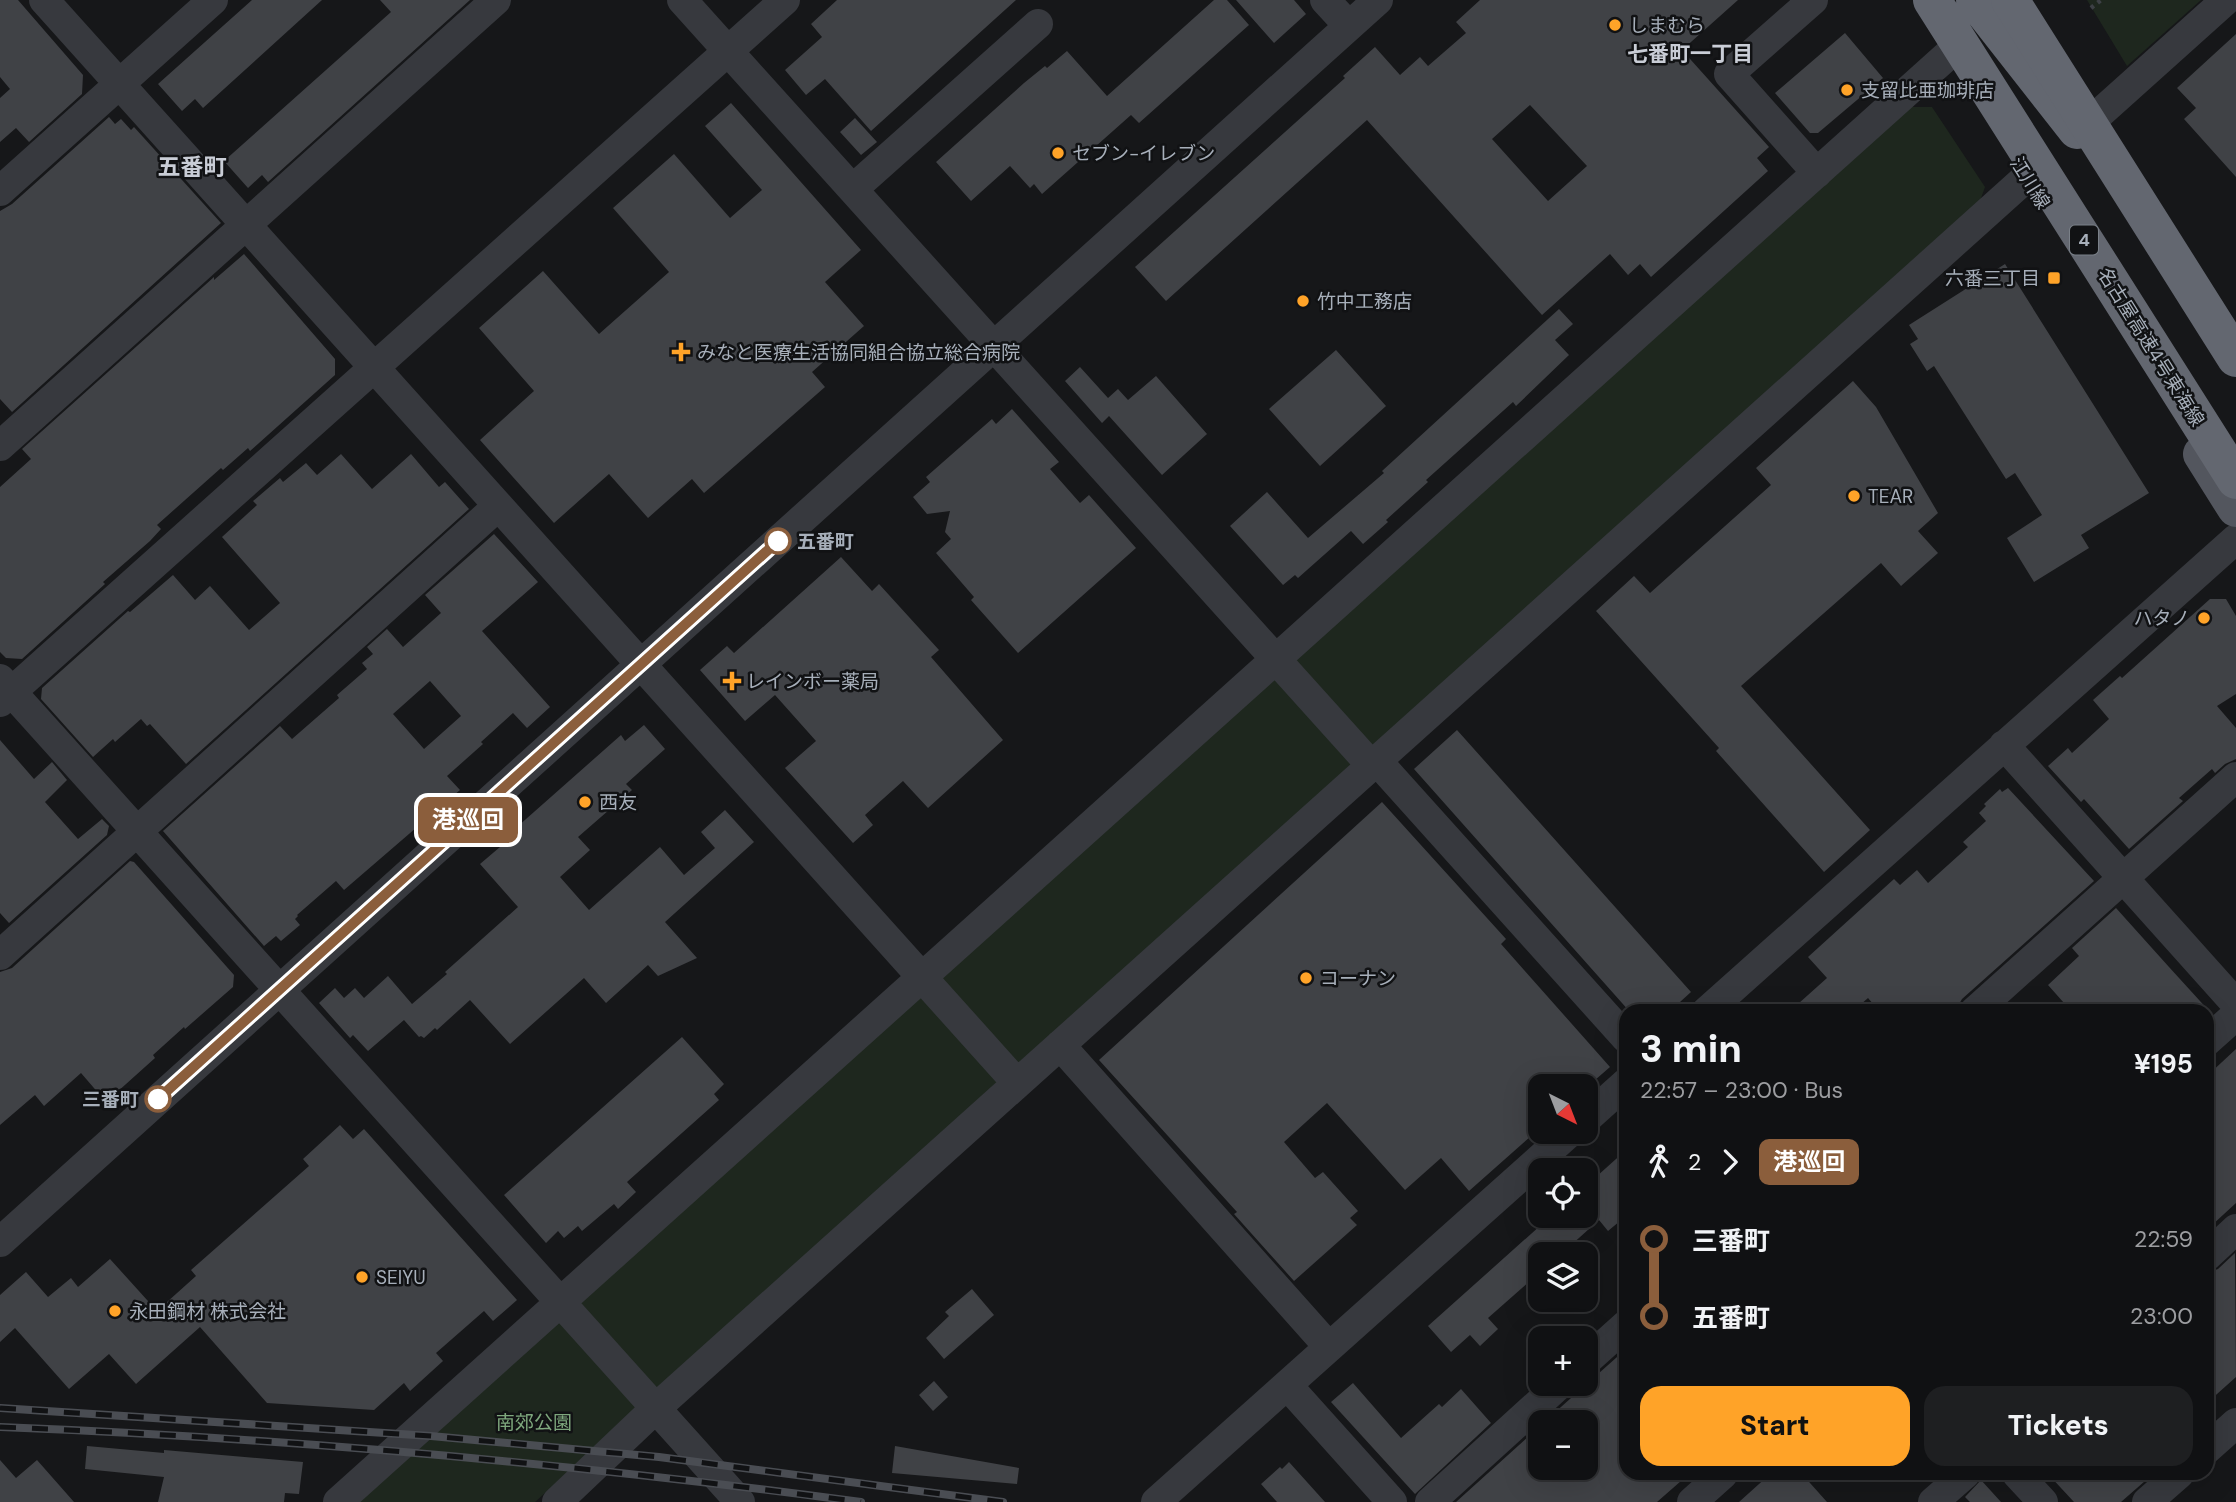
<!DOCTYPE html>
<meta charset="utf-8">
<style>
:root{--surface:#101113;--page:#1e1f21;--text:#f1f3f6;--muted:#9c9da0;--line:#303133;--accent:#ffa328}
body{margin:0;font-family:"DM Sans","Noto Sans JP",sans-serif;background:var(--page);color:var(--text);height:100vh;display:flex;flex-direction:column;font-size:26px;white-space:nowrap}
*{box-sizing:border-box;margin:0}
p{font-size:23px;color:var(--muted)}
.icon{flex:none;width:38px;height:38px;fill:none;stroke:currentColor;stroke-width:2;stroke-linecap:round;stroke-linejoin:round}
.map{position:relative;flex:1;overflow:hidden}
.side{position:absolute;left:1619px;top:1004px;width:595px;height:476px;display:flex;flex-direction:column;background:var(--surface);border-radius:21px;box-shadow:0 7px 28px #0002,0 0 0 2px var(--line)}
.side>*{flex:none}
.badge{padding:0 14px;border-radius:10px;font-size:24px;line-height:46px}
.needle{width:46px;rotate:138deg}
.buttons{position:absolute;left:1528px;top:1074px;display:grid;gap:14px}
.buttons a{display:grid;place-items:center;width:70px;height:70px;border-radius:14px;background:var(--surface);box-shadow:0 7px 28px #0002,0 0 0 2px var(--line);font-size:35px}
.map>.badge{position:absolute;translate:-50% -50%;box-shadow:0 0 0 4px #fff}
.legs{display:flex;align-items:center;gap:10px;height:77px;padding:0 21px;font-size:23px}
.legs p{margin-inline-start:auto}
.headline{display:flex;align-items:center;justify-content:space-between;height:119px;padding:0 21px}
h1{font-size:38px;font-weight:800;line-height:52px}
.primary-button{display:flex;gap:14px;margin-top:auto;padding:14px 21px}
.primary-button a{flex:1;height:80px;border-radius:21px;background:var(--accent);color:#111;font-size:28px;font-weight:800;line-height:80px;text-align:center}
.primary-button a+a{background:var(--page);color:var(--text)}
ul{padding:0 21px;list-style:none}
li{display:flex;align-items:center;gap:24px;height:77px;font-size:26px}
li i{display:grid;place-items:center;width:10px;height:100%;margin:0 9px;background:currentColor}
li i::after{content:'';width:18px;height:18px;margin:-9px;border:5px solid;border-radius:50%;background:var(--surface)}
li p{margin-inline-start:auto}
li:first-child i{background:linear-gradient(#0000 50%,currentColor 0)}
li:last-child i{background:linear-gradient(currentColor 50%,#0000 0)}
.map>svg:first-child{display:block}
.green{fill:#1e271e}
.building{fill:#404246;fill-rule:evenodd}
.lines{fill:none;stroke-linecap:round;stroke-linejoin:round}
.path{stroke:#3d4045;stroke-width:4.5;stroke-dasharray:3.5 5;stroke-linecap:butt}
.minor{stroke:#37393e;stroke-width:30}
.major{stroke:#53565e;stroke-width:38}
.highway{stroke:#636770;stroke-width:38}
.rail-casing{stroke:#4a4d53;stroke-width:8}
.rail{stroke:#111214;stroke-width:5;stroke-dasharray:16;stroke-linecap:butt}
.highway-bridge{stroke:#636770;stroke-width:38}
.line-1-casing{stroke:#fff;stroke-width:16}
.line-1{stroke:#8b5e3c;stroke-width:10}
.poi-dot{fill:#ffa328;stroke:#111214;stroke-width:2.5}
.stop-1-dot{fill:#fff;stroke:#8b5e3c;stroke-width:3.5}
.labels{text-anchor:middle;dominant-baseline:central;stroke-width:5;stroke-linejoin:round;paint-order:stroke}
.shield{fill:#111214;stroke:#7a8088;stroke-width:2}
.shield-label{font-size:18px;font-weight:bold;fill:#a7afba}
.poi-label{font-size:19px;fill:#a7afba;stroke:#111214;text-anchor:start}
.street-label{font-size:19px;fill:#a7afba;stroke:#111214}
.stop-label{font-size:19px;font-weight:bold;fill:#a7afba;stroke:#111214;text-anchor:start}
.park-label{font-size:19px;fill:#7ea77d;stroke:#111214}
.neighbourhood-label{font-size:21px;font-weight:bold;fill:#c9cdd6;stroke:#111214}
.quarter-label{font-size:23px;font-weight:bold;fill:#c9cdd6;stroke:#111214}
</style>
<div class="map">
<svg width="2236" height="1502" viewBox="0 0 2236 1502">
<rect width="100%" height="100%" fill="#161719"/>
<path class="green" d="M 2087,0 L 2201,0 L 2127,66 Z
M 1909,107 L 1932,107 L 1985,187 L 1980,201 L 535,1502 L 355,1502 Z"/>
<path class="building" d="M 0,0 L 18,0 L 83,75 L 82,94 L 29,142 L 16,128 L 0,142 L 0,98 L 10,89 L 0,77 Z
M 252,0 L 322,0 L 203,108 L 195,99 L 182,111 L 158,84 Z
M 380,0 L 470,0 L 268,182 L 262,175 L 248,188 L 224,161 L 391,12 Z
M 837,0 L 1016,0 L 871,131 L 825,79 L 806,95 L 785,70 L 822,37 L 811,24 Z
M 1214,0 L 1227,0 L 1249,25 L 1139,123 L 1131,115 L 1042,194 L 1034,184 L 1030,188 L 1010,166 L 971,201 L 936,162 L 1024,83 L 1045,66 L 1047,68 L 1067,51 L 1107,96 Z
M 1236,0 L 1294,0 L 1306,14 L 1274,43 Z
M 1480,0 L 1738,0 L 1682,50 L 1769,147 L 1757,158 L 1768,171 L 1651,277 L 1640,264 L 1628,275 L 1610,254 L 1542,315 L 1367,120 L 1166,301 L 1135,267 L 1345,78 L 1343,76 L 1375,47 L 1400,75 L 1420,57 L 1428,66 L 1466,33 L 1456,22 ZM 1530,105 L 1587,166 L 1548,201 L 1492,139 Z
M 1845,33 L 1883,78 L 1818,133 L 1810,133 L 1775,93 Z
M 2236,34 L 2236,177 L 2184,119 L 2196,108 L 2177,88 Z
M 731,103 L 861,250 L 825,282 L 864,326 L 812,372 L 825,387 L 704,493 L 692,479 L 648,518 L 609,474 L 554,523 L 480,440 L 534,391 L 479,328 L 543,271 L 599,334 L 669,272 L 613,208 L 674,154 L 730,218 L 762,190 L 705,126 Z
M 109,117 L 115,124 L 121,119 L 131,130 L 134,127 L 221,223 L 12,412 L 0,399 L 0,211 L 12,204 Z
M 855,118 L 877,142 L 861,155 L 840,132 Z
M 244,254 L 335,359 L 335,375 L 250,451 L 248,448 L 223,470 L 221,468 L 157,525 L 161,529 L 150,541 L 103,582 L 105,584 L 22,659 L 6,658 L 0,652 L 0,487 L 31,459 L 22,449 L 214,277 L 214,280 Z
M 2005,264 L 2149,493 L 2081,535 L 2089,548 L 2034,582 L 2007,538 L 2042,515 L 2015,473 L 2006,479 L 1934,366 L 1927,371 L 1910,344 L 1918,339 L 1909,325 Z
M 1559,309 L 1573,324 L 1555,340 L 1569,355 L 1516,406 L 1513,402 L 1426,480 L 1428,482 L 1386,520 L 1388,522 L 1363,544 L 1351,531 L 1298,578 L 1295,575 L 1283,585 L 1230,526 L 1267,492 L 1308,538 L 1384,473 L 1382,471 Z
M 1336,350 L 1386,406 L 1320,466 L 1269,409 Z
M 1080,367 L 1108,398 L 1118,389 L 1128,400 L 1156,376 L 1207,434 L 1162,475 L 1109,416 L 1102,423 L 1065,381 Z
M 1853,381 L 1876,407 L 1938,513 L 1918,531 L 1938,553 L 1901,586 L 1881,563 L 1741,686 L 1870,830 L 1824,872 L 1716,751 L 1719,748 L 1596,611 L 1634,576 L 1650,593 L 1771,485 L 1756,468 Z
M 1012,409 L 1059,462 L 1050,469 L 1080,503 L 1089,495 L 1136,548 L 1018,653 L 971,600 L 974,597 L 936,553 L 951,539 L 945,532 L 950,511 L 927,514 L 913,497 L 930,482 L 926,477 L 992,419 L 996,424 Z
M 341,454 L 372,489 L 411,454 L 439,487 L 445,482 L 469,509 L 186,764 L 150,724 L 147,726 L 141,719 L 115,742 L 113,739 L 93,757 L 41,699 L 42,688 L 128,611 L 130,612 L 173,575 L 195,600 L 210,586 L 249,630 L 280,603 L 222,537 L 257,505 L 253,501 L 280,478 L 283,482 L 306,463 L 317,475 Z
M 494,534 L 538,582 L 482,631 L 550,707 L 527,728 L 513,713 L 481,742 L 483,744 L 447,776 L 460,790 L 344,890 L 336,881 L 297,915 L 298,916 L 295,919 L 300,925 L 281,941 L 276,936 L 264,946 L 163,831 L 280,726 L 292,739 L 339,698 L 337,695 L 367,669 L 362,663 L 373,654 L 367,647 L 387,629 L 403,647 L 441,613 L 425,595 ZM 430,681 L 461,716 L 424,749 L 393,714 Z
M 841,557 L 872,591 L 879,584 L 939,650 L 931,657 L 1003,740 L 928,808 L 903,781 L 865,815 L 873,825 L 853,843 L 785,768 L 816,741 L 775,695 L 745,721 L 700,670 L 727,646 L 734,653 Z
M 2210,599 L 2226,599 L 2236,616 L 2236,694 L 2217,706 L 2236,728 L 2236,759 L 2225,764 L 2215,773 L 2212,769 L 2179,798 L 2183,801 L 2129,849 L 2084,799 L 2081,802 L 2048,766 L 2068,748 L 2072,753 L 2109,719 L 2093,700 L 2120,676 L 2122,678 Z
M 644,725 L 665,749 L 626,784 L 632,790 L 578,837 L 590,850 L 560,877 L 589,910 L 660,847 L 684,875 L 715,848 L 701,832 L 725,810 L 754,842 L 665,922 L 697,958 L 658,976 L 648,965 L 606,1003 L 584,978 L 510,1044 L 470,1000 L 437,1030 L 435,1028 L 424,1038 L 421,1036 L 419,1037 L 404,1020 L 368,1051 L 353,1035 L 350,1038 L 319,1003 L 335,988 L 344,998 L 355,988 L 364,998 L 388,976 L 412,1004 L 447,974 L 445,972 L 518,907 L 480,864 L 520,830 L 517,827 L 621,735 L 625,741 Z
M 1457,730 L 1691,992 L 1669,1012 L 1630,1012 L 1414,769 Z
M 0,740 L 34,779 L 52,762 L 67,780 L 45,802 L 78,839 L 102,819 L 109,826 L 107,835 L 9,923 L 0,913 Z
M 2008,788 L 2094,881 L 1962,999 L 1958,1006 L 1957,1012 L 1880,1012 L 1868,998 L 1852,1012 L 1789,1012 L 1827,978 L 1808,957 L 1894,879 L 1900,885 L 1917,870 L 1928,883 L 1968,847 L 1963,842 L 1986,821 L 1979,813 L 1986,806 L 1984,804 L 2000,789 L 2002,792 Z
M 1382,802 L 1506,939 L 1501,944 L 1610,1067 L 1587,1087 L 1540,1087 L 1540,1128 L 1469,1191 L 1441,1158 L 1405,1190 L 1327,1103 L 1284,1142 L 1315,1178 L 1323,1172 L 1358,1211 L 1350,1218 L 1357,1225 L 1294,1281 L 1234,1214 L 1237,1212 L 1099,1060 Z
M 130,861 L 134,862 L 234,975 L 233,987 L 185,1029 L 184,1027 L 153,1055 L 155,1058 L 106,1102 L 81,1073 L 44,1106 L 35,1095 L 0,1125 L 0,972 L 12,968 Z
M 2116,908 L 2169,967 L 2210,1012 L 2072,1012 L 2048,985 L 2079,956 L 2072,948 Z
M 682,1037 L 724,1084 L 714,1094 L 719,1100 L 627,1182 L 636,1192 L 618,1209 L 614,1204 L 582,1231 L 578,1226 L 564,1238 L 558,1231 L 546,1243 L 504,1195 Z
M 2236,1049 L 2236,1203 L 2211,1226 L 2212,1227 L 2207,1232 L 2207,1076 Z
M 340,1125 L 353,1139 L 364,1129 L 517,1300 L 493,1321 L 484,1311 L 436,1353 L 443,1361 L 410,1391 L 404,1383 L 374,1410 L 267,1403 L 200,1327 L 136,1384 L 109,1354 L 69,1389 L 15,1328 L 0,1342 L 0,1295 L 26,1272 L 48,1297 L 71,1278 L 78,1287 L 110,1259 L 157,1311 L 196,1276 L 191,1270 L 309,1166 L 303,1159 Z
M 1626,1150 L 1626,1216 L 1608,1231 L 1599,1220 L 1560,1255 L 1540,1255 L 1540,1272 L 1488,1318 L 1498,1329 L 1480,1346 L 1470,1335 L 1451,1352 L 1428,1326 L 1551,1216 L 1586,1216 L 1586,1186 Z
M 2235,1253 L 2236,1377 L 2207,1403 L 2207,1273 L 2218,1269 Z
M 972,1289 L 994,1315 L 944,1359 L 926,1338 L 949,1316 L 945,1312 Z
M 1626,1349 L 1626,1474 L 1689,1474 L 1657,1502 L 1456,1502 L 1540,1426 L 1540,1468 L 1586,1468 L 1586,1423 L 1543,1423 Z
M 934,1381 L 948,1397 L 933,1411 L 919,1395 Z
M 1353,1383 L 1401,1438 L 1439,1404 L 1442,1407 L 1461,1389 L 1491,1423 L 1415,1494 L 1331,1402 Z
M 87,1446 L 164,1453 L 164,1450 L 303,1462 L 299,1494 L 285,1493 L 284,1502 L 158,1502 L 164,1477 L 85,1469 Z
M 895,1446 L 1019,1468 L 1017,1484 L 892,1473 Z
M 0,1460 L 16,1478 L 37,1460 L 74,1502 L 0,1502 Z
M 1289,1462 L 1325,1502 L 1277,1502 L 1261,1484 L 1280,1467 L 1282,1469 Z
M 1785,1474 L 1802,1474 L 1827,1502 L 1739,1502 L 1769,1475 L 1775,1482 Z
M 2048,1474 L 2153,1474 L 2121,1502 L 2074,1502 Z
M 1981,1480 L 2001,1502 L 1970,1502 L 1965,1497 Z"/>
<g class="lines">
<path class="path" d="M 2091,8 L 2101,0"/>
<path class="minor" d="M 44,0 L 1017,1083
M 682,0 L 1371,765
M 1325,0 L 1349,26
M 1813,0 L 1729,74 L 1817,173
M 2099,114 L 2226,0
M 853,189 L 1038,24
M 0,191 L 213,0
M 0,446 L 496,0
M 0,679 L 740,1502
M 0,702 L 785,0
M 2004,745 L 2236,1004
M 1377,761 L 1626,1038
M 0,955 L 498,506
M 1706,1012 L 2236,539
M 1974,1012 L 2236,777
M 2207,1041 L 2236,1015
M 1060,1045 L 1329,1347
M 1586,1119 L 1626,1083
M 0,1242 L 1378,0
M 2207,1256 L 2236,1229
M 1586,1361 L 1626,1325
M 1287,1385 L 1392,1502
M 2207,1449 L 2236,1423
M 2017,1474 L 2043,1502
M 338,1502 L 1949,54
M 557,1502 L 656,1408 L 2027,177
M 1156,1502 L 1570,1132
M 1430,1502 L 1560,1384
M 1692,1502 L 1723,1474
M 1933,1502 L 1965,1474
M 2147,1502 L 2179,1474"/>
<path class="major" d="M 2202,454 L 2236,508"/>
<path class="highway" d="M 1932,0 L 2236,480
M 1975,0 L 2077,130"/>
<defs>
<path id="rail" d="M 0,1408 L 431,1436 L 659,1457 L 1003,1502
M 0,1427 C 288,1438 575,1464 861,1502"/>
</defs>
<use href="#rail" class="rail-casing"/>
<use href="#rail" class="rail"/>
<path class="highway-bridge" d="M 2010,0 L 2236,358"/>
</g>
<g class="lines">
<defs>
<path id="line-1" d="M 158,1099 L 778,541"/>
</defs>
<use href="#line-1" class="line-1-casing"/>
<use href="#line-1" class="line-1"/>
</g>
<g class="poi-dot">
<circle cx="1615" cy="25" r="7"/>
<circle cx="1847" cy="90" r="7"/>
<circle cx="1058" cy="153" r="7"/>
<rect x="2047" y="271" width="14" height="14" rx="3.5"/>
<circle cx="1303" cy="301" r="7"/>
<path d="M677.5 341.5h7v7h7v7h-7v7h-7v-7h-7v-7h7z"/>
<circle cx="1854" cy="496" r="7"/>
<circle cx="2204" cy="618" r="7"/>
<path d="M728.5 670.5h7v7h7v7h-7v7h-7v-7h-7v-7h7z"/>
<circle cx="585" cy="802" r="7"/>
<circle cx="1306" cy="978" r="7"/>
<circle cx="362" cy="1277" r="7"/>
<circle cx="115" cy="1311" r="7"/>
</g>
<g class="stop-1-dot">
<circle cx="778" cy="541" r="12"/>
<circle cx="158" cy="1099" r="12"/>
</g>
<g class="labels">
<rect class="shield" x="2070" y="225.5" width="28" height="29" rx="5"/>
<g class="shield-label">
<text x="2084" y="240">4</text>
</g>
<g class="poi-label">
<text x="1629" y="25">しまむら</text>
<text x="1861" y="90">支留比亜珈琲店</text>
<text x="1072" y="153">セブン-イレブン</text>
<text x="2040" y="278" text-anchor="end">六番三丁目</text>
<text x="1317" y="301">竹中工務店</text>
<text x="697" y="352">みなと医療生活協同組合協立総合病院</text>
<text x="1868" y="496">TEAR</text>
<text x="2190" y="618" text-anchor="end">ハタノ</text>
<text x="746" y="681">レインボー薬局</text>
<text x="599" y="802">西友</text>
<text x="1320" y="978">コーナン</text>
<text x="376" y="1277">SEIYU</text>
<text x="129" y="1311">永田鋼材 株式会社</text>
</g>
<g class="street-label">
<text transform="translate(2030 183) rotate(58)">江川線</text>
<text transform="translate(2151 347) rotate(58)">名古屋高速4号東海線</text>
</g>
<g class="stop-label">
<text x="797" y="541">五番町</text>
<text x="139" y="1099" text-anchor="end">三番町</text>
</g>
<g class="park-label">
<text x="534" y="1422">南郊公園</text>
</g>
<g class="neighbourhood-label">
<text x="1690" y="54">七番町一丁目</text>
</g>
<g class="quarter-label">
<text x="192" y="167">五番町</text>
</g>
</g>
</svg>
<div class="buttons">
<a><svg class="needle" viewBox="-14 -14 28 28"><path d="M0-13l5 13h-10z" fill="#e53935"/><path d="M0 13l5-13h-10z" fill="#9c9da0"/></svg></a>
<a><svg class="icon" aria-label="locate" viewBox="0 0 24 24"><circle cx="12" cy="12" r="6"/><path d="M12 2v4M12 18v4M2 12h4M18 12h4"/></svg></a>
<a><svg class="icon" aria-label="layers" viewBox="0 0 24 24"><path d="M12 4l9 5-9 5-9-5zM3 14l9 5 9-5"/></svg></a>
<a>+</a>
<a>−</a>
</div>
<b class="badge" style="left:468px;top:820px;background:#8b5e3c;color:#fff">港巡回</b>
<section class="side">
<div class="headline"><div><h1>3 min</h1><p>22:57 – 23:00 · Bus</p></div><b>¥195</b></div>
<div class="legs"><svg class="icon" aria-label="walk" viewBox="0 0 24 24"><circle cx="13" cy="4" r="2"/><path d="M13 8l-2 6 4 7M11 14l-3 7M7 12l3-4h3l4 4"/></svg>2<svg class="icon" aria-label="forward" viewBox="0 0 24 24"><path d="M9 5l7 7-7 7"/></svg><b class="badge" style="background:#8b5e3c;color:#fff">港巡回</b></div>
<ul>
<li><i style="color:#8b5e3c"></i><b>三番町</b><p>22:59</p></li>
<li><i style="color:#8b5e3c"></i><b>五番町</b><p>23:00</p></li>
</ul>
<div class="primary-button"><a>Start</a><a>Tickets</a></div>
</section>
</div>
